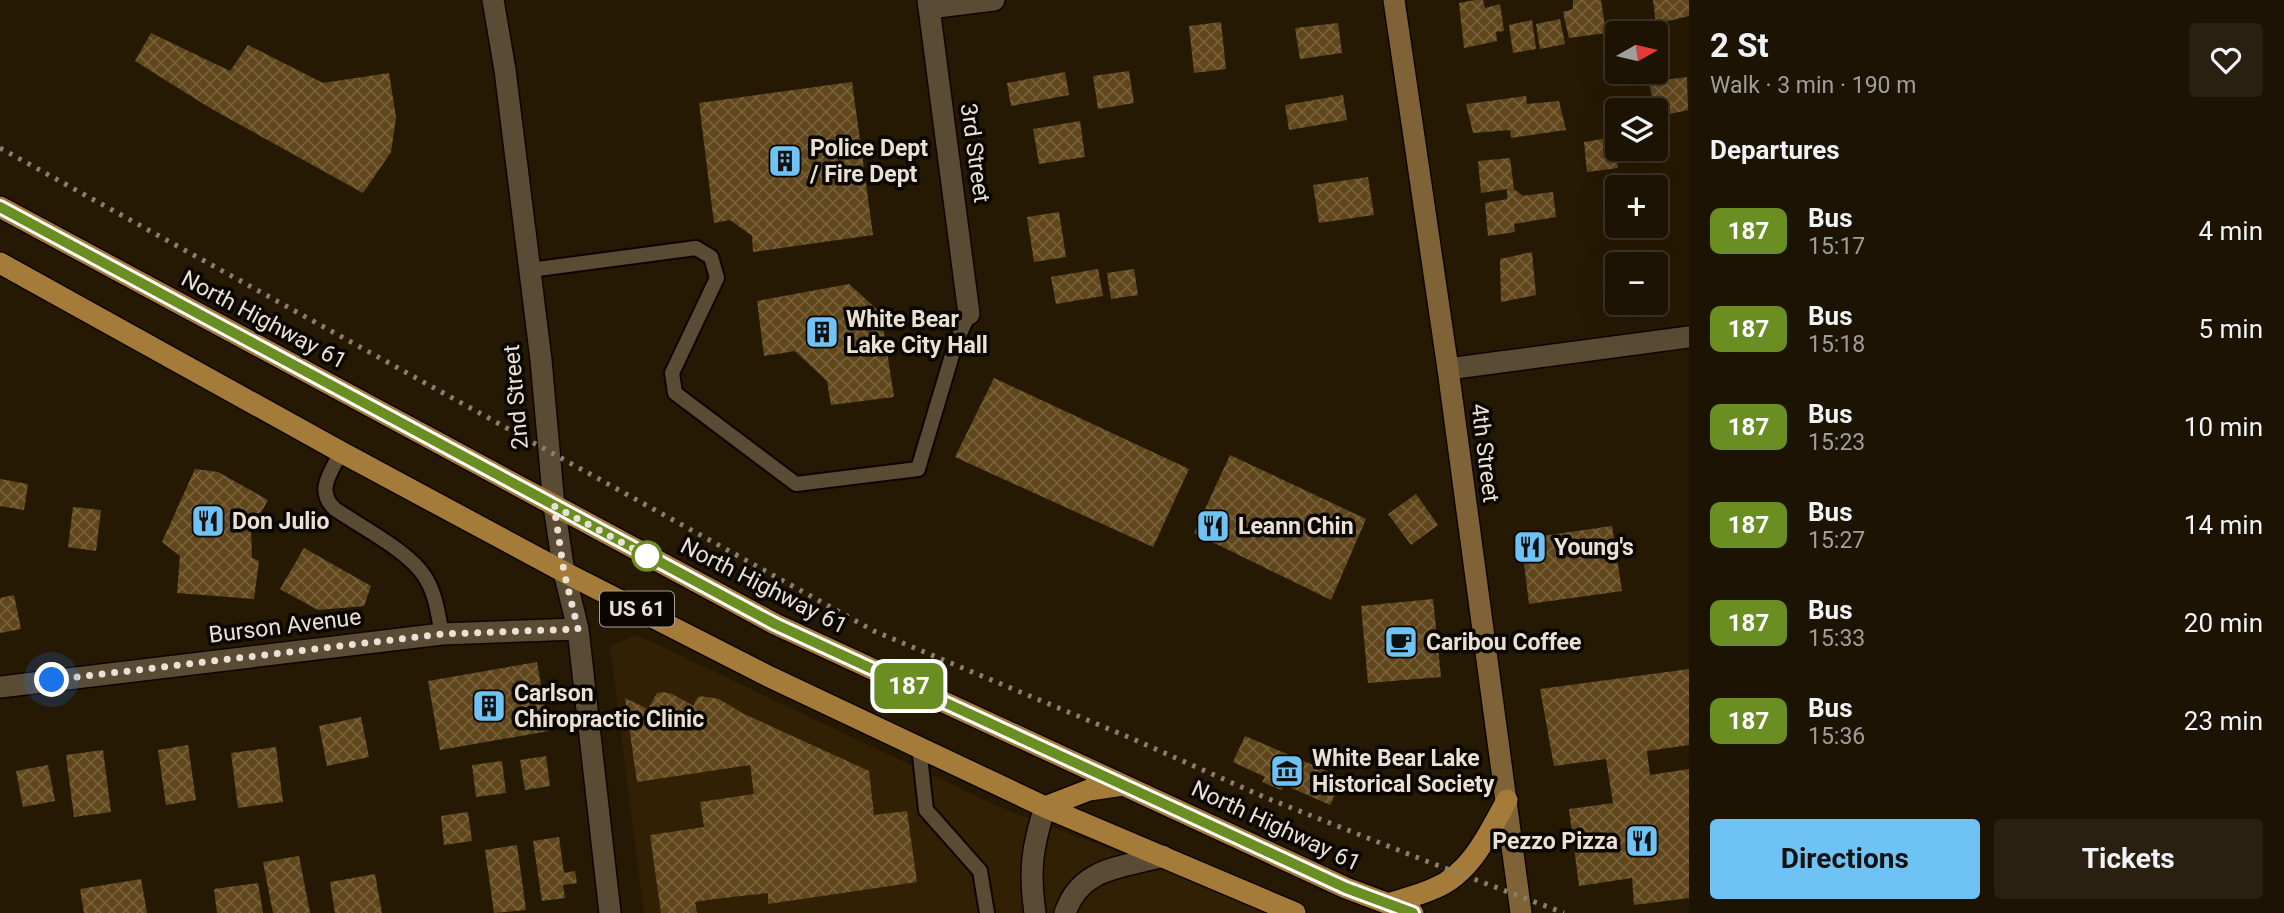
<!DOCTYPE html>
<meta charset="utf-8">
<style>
:root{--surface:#1c1303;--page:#292012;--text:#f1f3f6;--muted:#a09e9a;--line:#3a3225;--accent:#6fc2f4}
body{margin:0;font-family:Roboto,sans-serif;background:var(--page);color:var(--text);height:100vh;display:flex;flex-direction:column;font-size:26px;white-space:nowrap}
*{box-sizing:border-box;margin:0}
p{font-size:23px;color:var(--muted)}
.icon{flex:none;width:38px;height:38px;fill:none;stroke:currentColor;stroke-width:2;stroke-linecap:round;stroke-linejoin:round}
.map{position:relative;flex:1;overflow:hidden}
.side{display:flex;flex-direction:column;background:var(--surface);width:595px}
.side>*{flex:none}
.badge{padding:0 14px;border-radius:10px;font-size:24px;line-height:46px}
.needle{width:46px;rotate:82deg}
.buttons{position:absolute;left:1605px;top:21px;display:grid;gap:14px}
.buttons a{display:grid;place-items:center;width:63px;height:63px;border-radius:7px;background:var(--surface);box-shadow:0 7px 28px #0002,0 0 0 2px var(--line);font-size:35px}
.you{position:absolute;width:35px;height:35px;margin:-18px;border:5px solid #fff;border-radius:50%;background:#1a73e8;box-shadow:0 0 0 10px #1a73e833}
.map>.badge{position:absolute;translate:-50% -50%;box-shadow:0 0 0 4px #fff}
h2{padding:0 21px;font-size:26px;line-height:63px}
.round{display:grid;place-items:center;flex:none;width:74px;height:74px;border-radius:7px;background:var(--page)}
.head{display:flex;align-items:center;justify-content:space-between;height:119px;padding:0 21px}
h1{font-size:33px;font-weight:700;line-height:52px}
.button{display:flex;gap:14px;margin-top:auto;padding:14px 21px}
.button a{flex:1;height:80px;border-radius:7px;background:var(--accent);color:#111;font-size:28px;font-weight:700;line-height:80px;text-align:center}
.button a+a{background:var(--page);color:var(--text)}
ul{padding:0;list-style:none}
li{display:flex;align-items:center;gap:21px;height:98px;padding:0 21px}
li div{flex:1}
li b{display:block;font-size:26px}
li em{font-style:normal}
li .badge{min-width:77px;font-weight:700;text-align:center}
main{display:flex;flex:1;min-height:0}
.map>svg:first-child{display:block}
.built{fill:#322004}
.building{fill:url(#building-cross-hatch)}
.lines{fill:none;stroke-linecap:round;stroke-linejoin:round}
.lane-casing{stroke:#0f0400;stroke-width:18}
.street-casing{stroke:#0f0400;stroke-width:24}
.secondary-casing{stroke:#0f0400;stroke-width:24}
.primary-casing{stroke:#0f0400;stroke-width:24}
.lane{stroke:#5a4b35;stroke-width:14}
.street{stroke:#5a4b35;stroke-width:21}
.secondary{stroke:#7f6336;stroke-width:21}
.primary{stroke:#a47b38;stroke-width:21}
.rail{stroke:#8a7f6e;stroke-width:5;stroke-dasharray:3.5 7;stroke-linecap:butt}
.line-casing{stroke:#fff;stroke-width:16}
.line{stroke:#6b8e23;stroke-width:10}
.walk{stroke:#eae1d4;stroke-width:7;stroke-dasharray:0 12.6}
.stop-dot{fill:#fff;stroke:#6b8e23;stroke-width:3.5}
.labels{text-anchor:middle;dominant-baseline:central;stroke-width:7;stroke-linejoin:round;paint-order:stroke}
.shield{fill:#0a0601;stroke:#a79f95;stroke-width:2}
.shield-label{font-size:21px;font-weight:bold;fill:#eae1d4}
.poi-label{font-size:23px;font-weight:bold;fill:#eae1d4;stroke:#0a0601;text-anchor:start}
.street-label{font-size:23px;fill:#eae1d4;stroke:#0a0601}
</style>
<main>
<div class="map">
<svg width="1689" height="913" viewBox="0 0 1689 913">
<defs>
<pattern id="building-cross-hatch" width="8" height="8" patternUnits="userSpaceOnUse" patternTransform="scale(1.75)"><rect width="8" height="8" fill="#60461b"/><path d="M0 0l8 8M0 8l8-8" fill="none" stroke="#77603b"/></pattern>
</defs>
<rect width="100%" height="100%" fill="#261904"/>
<path class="built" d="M 637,635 L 997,806 L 1278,913 L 644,913 L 610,646 Z"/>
<path class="building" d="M 1475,0 L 1483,0 L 1485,8 L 1500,4 L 1504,31 L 1496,32 L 1497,41 L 1464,48 L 1459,3 Z
M 1573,0 L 1601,0 L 1606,33 L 1569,38 L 1563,12 L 1573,9 Z
M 1653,0 L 1689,0 L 1689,16 L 1656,24 Z
M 1560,19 L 1565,44 L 1540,49 L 1536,24 Z
M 1532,20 L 1536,49 L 1513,53 L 1509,25 Z
M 1221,22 L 1226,69 L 1194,73 L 1189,26 Z
M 1338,23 L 1342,53 L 1300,59 L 1295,28 Z
M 151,33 L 230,71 L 248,45 L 323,83 L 389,73 L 396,117 L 391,152 L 363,193 L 210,108 L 135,61 Z
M 1129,71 L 1134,103 L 1098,109 L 1093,76 Z
M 1065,72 L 1069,95 L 1011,106 L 1007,83 Z
M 1687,77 L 1688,110 L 1656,117 L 1649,82 Z
M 852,82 L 873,235 L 753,252 L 752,236 L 730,220 L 714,223 L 699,103 Z
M 1343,95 L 1347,120 L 1289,130 L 1285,105 Z
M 1526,96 L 1527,104 L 1559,101 L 1566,130 L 1511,138 L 1510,130 L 1473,133 L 1466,104 Z
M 1080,121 L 1085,157 L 1039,164 L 1033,129 Z
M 1614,137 L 1618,168 L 1587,172 L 1584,142 Z
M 1510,158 L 1514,189 L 1523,196 L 1553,192 L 1556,217 L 1514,224 L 1515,232 L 1488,236 L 1485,203 L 1507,199 L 1507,189 L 1481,193 L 1478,161 Z
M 1368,177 L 1374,215 L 1319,223 L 1313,185 Z
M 1059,212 L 1066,257 L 1034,262 L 1027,217 Z
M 1532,252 L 1536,295 L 1501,302 L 1500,259 Z
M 1098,269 L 1103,296 L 1056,304 L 1051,277 Z
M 1134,269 L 1138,295 L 1111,299 L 1107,273 Z
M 849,284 L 881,313 L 894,397 L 831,405 L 827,381 L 795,351 L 764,356 L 757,301 Z
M 994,378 L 1189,469 L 1153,547 L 955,457 Z
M 1230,455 L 1366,519 L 1331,600 L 1194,533 Z
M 195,469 L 218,472 L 268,500 L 251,530 L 252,558 L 259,561 L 254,599 L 177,593 L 180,556 L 162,542 Z
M 0,479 L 28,484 L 24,510 L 0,506 Z
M 1416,494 L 1438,525 L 1411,545 L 1388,514 Z
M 73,507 L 101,510 L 96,551 L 68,547 Z
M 1612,526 L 1622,591 L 1529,604 L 1521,539 Z
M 304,548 L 371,586 L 364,606 L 318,610 L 280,589 Z
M 14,595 L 21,629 L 0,633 L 0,598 Z
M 1433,599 L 1441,677 L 1368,683 L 1361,606 Z
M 537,662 L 549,731 L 440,750 L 428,681 Z
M 1689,669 L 1689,745 L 1647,751 L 1650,775 L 1689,769 L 1689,898 L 1634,905 L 1632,878 L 1579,886 L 1569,809 L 1613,803 L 1606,759 L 1554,766 L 1540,689 Z
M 663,692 L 672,694 L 694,706 L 695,701 L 700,696 L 719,699 L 742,713 L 869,771 L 874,815 L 907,811 L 917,882 L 768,904 L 768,893 L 714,899 L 695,902 L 697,913 L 661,913 L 650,835 L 704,827 L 700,802 L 754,794 L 750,765 L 637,782 L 625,698 L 648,709 L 657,693 Z
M 361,717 L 369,757 L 327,766 L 319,726 Z
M 1245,736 L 1343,778 L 1330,805 L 1285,785 L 1281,790 L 1262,782 L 1265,777 L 1233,762 Z
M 188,745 L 196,800 L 166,805 L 158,750 Z
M 276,747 L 283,802 L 238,808 L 231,753 Z
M 103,750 L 111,812 L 74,817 L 66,755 Z
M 546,756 L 550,786 L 525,790 L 520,760 Z
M 502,761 L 506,793 L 476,797 L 472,765 Z
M 48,765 L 55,801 L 23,807 L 16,771 Z
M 468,812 L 472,841 L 444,845 L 441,816 Z
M 559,837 L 564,873 L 575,871 L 577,883 L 563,885 L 565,898 L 542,901 L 533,841 Z
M 517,845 L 526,910 L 494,913 L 485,850 Z
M 299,856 L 310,913 L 273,913 L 263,862 Z
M 375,874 L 382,913 L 335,913 L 330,882 Z
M 141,879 L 147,913 L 84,913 L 80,889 Z
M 258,883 L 263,913 L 217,913 L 214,889 Z"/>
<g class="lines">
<defs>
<path id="lane" d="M 530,270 L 696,248 L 711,257 L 717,278 L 672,373 L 675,393 L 796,484 L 918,469 L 956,342 L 969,314
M 341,452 C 331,472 315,491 335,509 C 361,527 409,551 425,577 C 436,594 438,615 442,634
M 919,747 L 926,810 L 980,871 L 987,913"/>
<path id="street" d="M 493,0 L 505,70 L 541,360 L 554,506 L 564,572 L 578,629 L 610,913
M 928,0 L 969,314
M 929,8 L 994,0
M 1448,369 L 1689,337
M 0,687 L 442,634 L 578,629
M 1035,913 C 1029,871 1032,847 1045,807
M 1065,913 C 1081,866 1123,868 1163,856"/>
<path id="secondary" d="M 1394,0 L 1448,369 L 1521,913"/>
<path id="primary" d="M 0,207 L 775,624 L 1346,888 L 1413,913
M 0,263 L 341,452 L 564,572 L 770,677 L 1045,807 L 1295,913
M 1045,807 L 1089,790 L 1123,785
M 1388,904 C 1403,899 1420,895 1435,888 C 1471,873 1489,833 1507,800"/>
</defs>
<use href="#lane" class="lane-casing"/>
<use href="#street" class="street-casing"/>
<use href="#secondary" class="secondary-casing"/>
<use href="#primary" class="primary-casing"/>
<use href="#lane" class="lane"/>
<use href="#street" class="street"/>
<use href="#secondary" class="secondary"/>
<use href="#primary" class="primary"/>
<path class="rail" d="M 0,148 L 874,631 L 1133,739 L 1264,797 L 1426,861 L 1564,913"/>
</g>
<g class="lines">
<defs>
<path id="line" d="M 0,207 L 775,624 L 1346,888 L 1413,913"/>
</defs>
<use href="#line" class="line-casing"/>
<use href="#line" class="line"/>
<path class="walk" d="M 52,680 L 442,634 L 578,629 L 564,572 L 554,506 L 647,556"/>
</g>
<defs>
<symbol id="building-square" viewBox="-11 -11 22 22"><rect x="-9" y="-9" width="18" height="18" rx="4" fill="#6fc2f4" stroke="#0a0601"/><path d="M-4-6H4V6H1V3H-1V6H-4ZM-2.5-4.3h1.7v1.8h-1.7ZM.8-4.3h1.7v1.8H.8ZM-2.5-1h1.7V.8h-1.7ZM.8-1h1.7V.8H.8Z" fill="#111"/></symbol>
<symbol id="restaurant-square" viewBox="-11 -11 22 22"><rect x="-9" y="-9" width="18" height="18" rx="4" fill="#6fc2f4" stroke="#0a0601"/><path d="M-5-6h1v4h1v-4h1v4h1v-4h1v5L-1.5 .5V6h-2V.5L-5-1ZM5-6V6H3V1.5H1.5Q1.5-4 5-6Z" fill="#111"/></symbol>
<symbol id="cafe-square" viewBox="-11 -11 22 22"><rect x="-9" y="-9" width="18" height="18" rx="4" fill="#6fc2f4" stroke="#0a0601"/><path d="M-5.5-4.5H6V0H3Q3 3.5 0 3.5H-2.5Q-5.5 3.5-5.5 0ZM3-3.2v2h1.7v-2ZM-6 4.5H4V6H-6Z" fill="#111"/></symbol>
<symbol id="museum-square" viewBox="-11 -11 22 22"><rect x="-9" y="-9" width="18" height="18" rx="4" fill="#6fc2f4" stroke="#0a0601"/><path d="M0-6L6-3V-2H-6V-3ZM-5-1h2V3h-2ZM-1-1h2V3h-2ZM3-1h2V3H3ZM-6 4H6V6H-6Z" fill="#111"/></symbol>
</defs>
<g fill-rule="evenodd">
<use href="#building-square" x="766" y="142" width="38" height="38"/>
<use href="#building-square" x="803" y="313" width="38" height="38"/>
<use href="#restaurant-square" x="189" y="502" width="38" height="38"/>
<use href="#restaurant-square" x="1194" y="507" width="38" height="38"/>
<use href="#restaurant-square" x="1511" y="528" width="38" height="38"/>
<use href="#cafe-square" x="1382" y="623" width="38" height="38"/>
<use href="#building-square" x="470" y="687" width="38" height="38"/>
<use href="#museum-square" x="1268" y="752" width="38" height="38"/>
<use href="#restaurant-square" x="1623" y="822" width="38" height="38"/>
</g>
<circle class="stop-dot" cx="647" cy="556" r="14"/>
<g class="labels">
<rect class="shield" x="600" y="591.5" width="74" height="35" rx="5"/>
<g class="shield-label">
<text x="637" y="609">US 61</text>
</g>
<g class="poi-label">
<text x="810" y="148">Police Dept<tspan x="810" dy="26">/ Fire Dept</tspan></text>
<text x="846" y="319">White Bear<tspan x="846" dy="26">Lake City Hall</tspan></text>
<text x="232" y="521">Don Julio</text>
<text x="1238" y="526">Leann Chin</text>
<text x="1554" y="547">Young's</text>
<text x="1426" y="642">Caribou Coffee</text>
<text x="514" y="693">Carlson<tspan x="514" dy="26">Chiropractic Clinic</tspan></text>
<text x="1312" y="758">White Bear Lake<tspan x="1312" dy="26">Historical Society</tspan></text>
<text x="1618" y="841" text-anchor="end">Pezzo Pizza</text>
</g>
<g class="street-label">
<text transform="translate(975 153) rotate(82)">3rd Street</text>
<text transform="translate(264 320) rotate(28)">North Highway 61</text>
<text transform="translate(516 397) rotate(-95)">2nd Street</text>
<text transform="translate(1485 453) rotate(83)">4th Street</text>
<text transform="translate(764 586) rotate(27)">North Highway 61</text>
<text transform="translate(285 626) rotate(-7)">Burson Avenue</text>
<text transform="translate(1276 826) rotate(25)">North Highway 61</text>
</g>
</g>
</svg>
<div class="buttons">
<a><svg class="needle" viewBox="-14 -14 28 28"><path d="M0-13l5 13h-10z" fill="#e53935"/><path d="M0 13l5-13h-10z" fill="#a09e9a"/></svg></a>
<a><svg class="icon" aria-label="layers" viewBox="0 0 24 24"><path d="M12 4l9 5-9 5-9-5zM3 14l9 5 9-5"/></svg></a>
<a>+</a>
<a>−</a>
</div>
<div class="you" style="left:52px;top:680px"></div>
<b class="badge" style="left:909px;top:686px;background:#6b8e23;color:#fff">187</b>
</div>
<section class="side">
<div class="head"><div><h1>2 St</h1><p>Walk · 3 min · 190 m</p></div><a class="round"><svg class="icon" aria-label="heart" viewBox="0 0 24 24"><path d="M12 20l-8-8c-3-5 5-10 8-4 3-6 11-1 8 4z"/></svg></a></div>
<h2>Departures</h2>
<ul>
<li><span class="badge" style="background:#6b8e23;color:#fff">187</span><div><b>Bus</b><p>15:17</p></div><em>4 min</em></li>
<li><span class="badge" style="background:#6b8e23;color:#fff">187</span><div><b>Bus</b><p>15:18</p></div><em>5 min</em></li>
<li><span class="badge" style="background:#6b8e23;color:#fff">187</span><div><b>Bus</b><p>15:23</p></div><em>10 min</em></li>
<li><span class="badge" style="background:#6b8e23;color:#fff">187</span><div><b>Bus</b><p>15:27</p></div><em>14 min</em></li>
<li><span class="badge" style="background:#6b8e23;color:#fff">187</span><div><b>Bus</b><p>15:33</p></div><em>20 min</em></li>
<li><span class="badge" style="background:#6b8e23;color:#fff">187</span><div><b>Bus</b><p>15:36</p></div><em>23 min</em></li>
</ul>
<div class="button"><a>Directions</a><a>Tickets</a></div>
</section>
</main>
